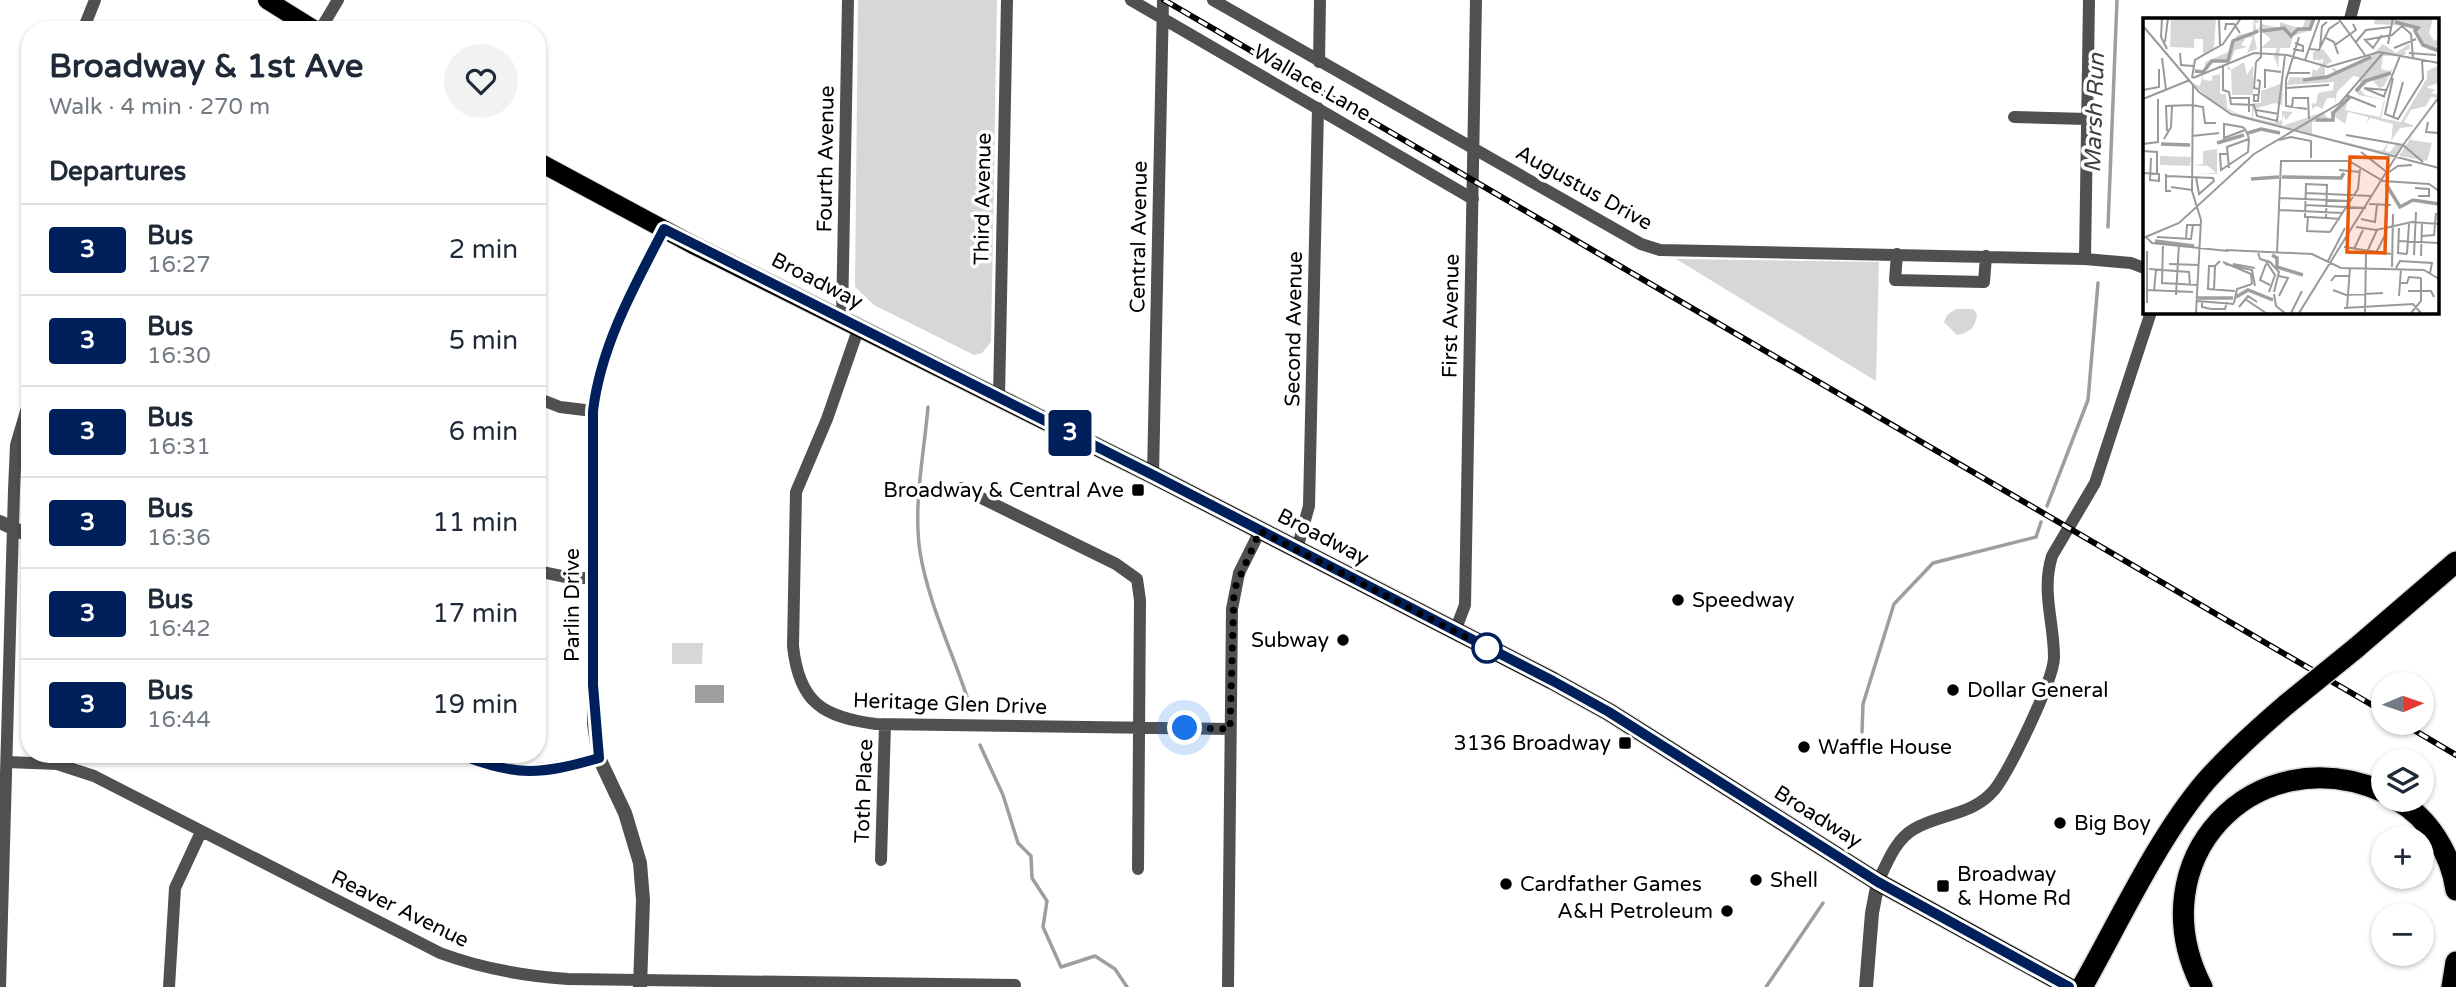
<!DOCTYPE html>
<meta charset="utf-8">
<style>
:root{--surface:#fff;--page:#f2f2f3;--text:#1f2937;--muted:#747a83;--line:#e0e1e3}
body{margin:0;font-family:"Varela Round",sans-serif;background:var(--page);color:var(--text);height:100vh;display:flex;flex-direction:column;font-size:26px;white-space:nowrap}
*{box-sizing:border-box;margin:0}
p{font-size:23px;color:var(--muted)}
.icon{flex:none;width:38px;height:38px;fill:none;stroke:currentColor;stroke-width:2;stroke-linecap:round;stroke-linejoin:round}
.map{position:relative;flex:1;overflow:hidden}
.side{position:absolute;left:21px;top:21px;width:525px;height:742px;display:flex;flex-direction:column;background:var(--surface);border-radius:28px;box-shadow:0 2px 5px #0004}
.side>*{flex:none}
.badge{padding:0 14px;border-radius:5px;font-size:24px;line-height:46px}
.needle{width:46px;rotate:88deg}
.tools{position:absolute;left:2371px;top:672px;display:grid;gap:14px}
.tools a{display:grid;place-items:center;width:63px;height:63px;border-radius:50%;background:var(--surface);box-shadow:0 2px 5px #0004;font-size:35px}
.you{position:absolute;width:35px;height:35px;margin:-18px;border:5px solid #fff;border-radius:50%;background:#1a73e8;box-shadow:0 0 0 10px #1a73e833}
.map>.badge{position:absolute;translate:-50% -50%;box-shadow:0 0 0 4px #fff}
h2{padding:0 28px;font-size:26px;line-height:63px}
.round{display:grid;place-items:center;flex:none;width:74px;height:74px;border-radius:37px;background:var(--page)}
.overview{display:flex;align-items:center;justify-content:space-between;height:119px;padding:0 28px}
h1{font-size:33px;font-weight:700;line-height:52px}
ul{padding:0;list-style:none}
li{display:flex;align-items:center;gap:21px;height:91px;padding:0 28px;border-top:2px solid var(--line)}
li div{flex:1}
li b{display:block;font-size:26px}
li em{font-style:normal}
li .badge{min-width:77px;font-weight:700;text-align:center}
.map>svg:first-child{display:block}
.green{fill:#d7d7d7}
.water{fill:#9e9e9e}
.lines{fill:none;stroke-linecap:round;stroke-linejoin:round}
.stream{stroke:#9e9e9e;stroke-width:3.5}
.primary-casing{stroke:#dbdbdb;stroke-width:20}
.motorway-casing{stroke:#dbdbdb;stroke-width:24}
.minor{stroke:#505050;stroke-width:12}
.tertiary{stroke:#505050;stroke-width:14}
.primary{stroke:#000;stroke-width:18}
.motorway{stroke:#000;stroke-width:21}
.rail-casing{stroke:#000;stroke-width:6}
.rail{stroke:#fff;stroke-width:3.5;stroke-dasharray:10;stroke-linecap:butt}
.motorway-bridge-casing{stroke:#dbdbdb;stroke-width:24;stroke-linecap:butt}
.motorway-bridge{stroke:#000;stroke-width:21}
.line-casing{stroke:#fff;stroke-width:16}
.line{stroke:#00205b;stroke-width:10}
.walk{stroke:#000;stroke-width:7;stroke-dasharray:0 12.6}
.poi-dot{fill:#000;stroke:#fff;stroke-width:2.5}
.stop-dot{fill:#fff;stroke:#00205b;stroke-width:3.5}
.labels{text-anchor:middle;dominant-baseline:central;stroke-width:7;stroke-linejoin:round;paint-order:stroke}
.street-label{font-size:21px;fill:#000;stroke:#fff}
.poi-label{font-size:21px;fill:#000;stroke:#fff;text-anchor:start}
.water-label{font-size:23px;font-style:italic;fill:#3f3f3f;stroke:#fff}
.inset-river{fill:none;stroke:#9e9e9e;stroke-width:3.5}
.inset-road{fill:none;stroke:#999;stroke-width:2}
.view{fill:#e8590c;fill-opacity:0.15;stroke:#e8590c;stroke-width:3.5}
.inset-edge{fill:none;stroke:#000;stroke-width:3.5}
</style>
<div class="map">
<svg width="2456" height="987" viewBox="0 0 2456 987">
<rect width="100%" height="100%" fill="#fff"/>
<path class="green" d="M 858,0 L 997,0 L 991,342 L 982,353 L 974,355 L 874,305 L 855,287 Z
M 1676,259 L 1879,262 L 1876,381 Z
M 1956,309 L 1973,309 L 1977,314 C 1975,328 1971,332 1957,335 L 1944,322 L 1947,315 Z
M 672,643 L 703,643 L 702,664 L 672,664 Z"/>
<path class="water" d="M 695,685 L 724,685 L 724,703 L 695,703 Z"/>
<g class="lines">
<path class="stream" d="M 2108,227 L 2117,0
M 928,407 C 924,454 913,505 920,552 C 929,606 954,655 970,706
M 2047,506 L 2088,400 L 2098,283
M 1862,732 L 1863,704 L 1894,604 L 1933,563 L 2036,537 L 2041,522
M 980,745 L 1003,795 L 1018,843 L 1031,856 L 1032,878 L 1047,901 L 1043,927 L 1061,967 L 1095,956 L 1115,969 L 1127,987
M 1766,987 L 1823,903"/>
<defs>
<path id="primary" d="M 267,0 L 315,30
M 537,161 L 695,246 L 1153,475 L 1553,681 L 1609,712 L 1878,882 L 2069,987"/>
<path id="motorway" d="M 2356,648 L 2456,562
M 2397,800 C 2429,818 2451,854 2456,890
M 2082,987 C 2119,922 2158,837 2206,781 C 2231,753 2259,728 2287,704
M 2202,987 C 2137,861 2253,735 2384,792
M 2452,987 L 2456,962"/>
</defs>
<use href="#primary" class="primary-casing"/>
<use href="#motorway" class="motorway-casing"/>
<path class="minor" d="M 1131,0 L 1473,199
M 1213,0 L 1641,244 L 1660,250 L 2085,259 L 2131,263 L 2144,268
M 2350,19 L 2355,0
M 83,30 L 95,0
M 320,30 L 338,0
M 1319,62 L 1320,0
M 2014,117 L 2087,119
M 1897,254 L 1895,280 L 1984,282 L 1986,256
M 2085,259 L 2089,0
M 842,318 L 848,0
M 859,327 L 827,419 L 796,492 L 793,646 C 799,703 823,717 876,724 L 1230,729
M 537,398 L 560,407 L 593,411
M 999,398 L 1007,0
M 1153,475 L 1163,0
M 961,488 L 1116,564 L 1137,579 L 1140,600 L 1138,869
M 1297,549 L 1309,506 L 1318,108
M 537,571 L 571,578 L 593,578
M 1455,631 L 1465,605 L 1476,0
M 7,762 L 57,764 L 94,776 L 440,953 C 483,969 523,976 568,979 L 1015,985
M 881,860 L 885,724
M 1878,882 C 1887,863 1895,840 1914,829 C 1941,813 1973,816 1995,789 C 2010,769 2054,680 2054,657 C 2054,621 2041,592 2052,556 L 2095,483 L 2151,312
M 0,987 L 14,490 L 16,445 L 30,398
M 169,987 L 175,888 L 201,832
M 1228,987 L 1232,609 L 1239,573 L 1260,531"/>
<path class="tertiary" d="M 0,522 L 30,536
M 459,754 C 513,776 543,774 599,758
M 640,987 L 643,900 L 640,863 L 625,813 L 599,758 L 594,724 L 593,411 C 601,345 634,288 664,229
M 1866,987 L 1872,913 L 1878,882"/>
<use href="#primary" class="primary"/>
<use href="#motorway" class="motorway"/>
<defs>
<path id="rail" d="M 1164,0 L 2384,712
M 2402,723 L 2456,755"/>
</defs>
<use href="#rail" class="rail-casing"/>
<use href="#rail" class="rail"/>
<defs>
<path id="motorway-bridge" d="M 2287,704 L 2356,648"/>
</defs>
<use href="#motorway-bridge" class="motorway-bridge-casing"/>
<use href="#motorway-bridge" class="motorway-bridge"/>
</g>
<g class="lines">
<defs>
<path id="line" d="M 459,754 C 516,777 540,775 599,758 L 593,685 L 593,411 C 601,345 634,287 664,229 L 1153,475 L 1553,681 L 1609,712 L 1878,882 L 2069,987"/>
</defs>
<use href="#line" class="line-casing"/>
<use href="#line" class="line"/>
<path class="walk" d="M 1185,728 L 1230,729 L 1234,590 L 1260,531 L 1487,648"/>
</g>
<g class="poi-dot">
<rect x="1131" y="483" width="14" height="14" rx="3.5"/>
<circle cx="1678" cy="600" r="7"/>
<circle cx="1343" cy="640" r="7"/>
<circle cx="1953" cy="690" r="7"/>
<rect x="1618" y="736" width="14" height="14" rx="3.5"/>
<circle cx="1804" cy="747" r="7"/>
<circle cx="2060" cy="823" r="7"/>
<circle cx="1756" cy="880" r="7"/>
<circle cx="1506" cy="884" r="7"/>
<rect x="1936" y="879" width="14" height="14" rx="3.5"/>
<circle cx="1727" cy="911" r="7"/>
</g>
<circle class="stop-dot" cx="1487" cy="648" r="14"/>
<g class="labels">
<g class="street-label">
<text transform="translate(1312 83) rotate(30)">Wallace Lane</text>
<text transform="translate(826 159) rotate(-89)">Fourth Avenue</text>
<text transform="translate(1584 188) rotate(29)">Augustus Drive</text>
<text transform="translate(983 199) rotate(-89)">Third Avenue</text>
<text transform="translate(1139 237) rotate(-89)">Central Avenue</text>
<text transform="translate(817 281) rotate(27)">Broadway</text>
<text transform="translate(1451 316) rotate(-89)">First Avenue</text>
<text transform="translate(1294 329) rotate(-89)">Second Avenue</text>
<text transform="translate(1323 537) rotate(27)">Broadway</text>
<text transform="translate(572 605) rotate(-90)">Parlin Drive</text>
<text transform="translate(950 704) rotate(2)">Heritage Glen Drive</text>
<text transform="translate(864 791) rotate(-88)">Toth Place</text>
<text transform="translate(1818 817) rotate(32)">Broadway</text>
<text transform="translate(400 909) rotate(26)">Reaver Avenue</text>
</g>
<g class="poi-label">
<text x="1124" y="490" text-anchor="end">Broadway &amp; Central Ave</text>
<text x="1692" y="600">Speedway</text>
<text x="1329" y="640" text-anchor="end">Subway</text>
<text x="1967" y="690">Dollar General</text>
<text x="1611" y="743" text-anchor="end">3136 Broadway</text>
<text x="1818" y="747">Waffle House</text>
<text x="2074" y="823">Big Boy</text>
<text x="1957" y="874">Broadway<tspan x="1957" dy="24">&amp; Home Rd</tspan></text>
<text x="1770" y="880">Shell</text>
<text x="1520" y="884">Cardfather Games</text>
<text x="1713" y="911" text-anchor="end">A&amp;H Petroleum</text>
</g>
<g class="water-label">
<text transform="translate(2095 113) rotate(-88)">Marsh Run</text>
</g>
</g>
<g transform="translate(2143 18)">
<rect width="296" height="296" fill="#fff"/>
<path d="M 28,0 L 73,0 L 71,30 L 60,37 L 60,21 L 51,21 L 51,30 L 27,29 ZM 111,0 L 117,4 L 112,5 L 114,13 L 118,6 L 137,10 L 137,4 L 159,11 L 163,0 L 172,0 L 168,12 L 150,18 L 147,30 L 137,30 L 135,50 L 131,38 L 134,30 L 118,30 L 128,21 L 118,13 L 111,18 L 114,31 L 104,35 L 110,19 L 103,20 L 98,27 L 104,29 L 92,32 L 88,42 L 70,43 L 62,51 L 62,44 L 85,34 L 94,17 L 110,14 ZM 232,0 L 290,0 L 286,15 L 291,23 L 295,21 L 296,34 L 280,28 L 268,8 L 231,6 ZM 240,26 L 253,35 L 266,26 L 267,31 L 255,35 L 263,33 L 262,37 L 240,38 L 238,51 L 247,53 L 251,48 L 241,68 L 236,70 L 229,61 L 217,71 L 222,77 L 242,82 L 238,100 L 258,104 L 284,60 L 284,53 L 296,47 L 296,65 L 283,69 L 292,72 L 288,75 L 296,77 L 294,80 L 288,79 L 283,88 L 268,92 L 261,104 L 272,108 L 257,110 L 248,123 L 250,106 L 227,100 L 224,105 L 225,99 L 205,94 L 202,106 L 188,96 L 187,92 L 192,94 L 206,79 L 202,92 L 237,99 L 241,82 L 216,77 L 212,73 L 207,77 L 218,67 L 216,59 L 210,58 L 194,74 L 192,86 L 192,80 L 184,80 L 179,91 L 174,88 L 169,91 L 169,85 L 173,86 L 175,75 L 190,72 L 191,64 L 144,67 L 147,59 L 168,60 L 170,51 L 180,56 L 174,53 L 181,42 L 177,41 L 178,47 L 176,42 L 170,42 L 170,34 L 180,31 L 189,43 L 182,48 L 182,58 L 191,55 L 189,49 L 197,54 L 224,42 ZM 101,44 L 104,57 L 110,47 L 110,77 L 89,77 L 88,52 L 85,52 L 84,46 L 88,52 ZM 60,56 L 60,62 L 69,63 L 69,58 L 77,56 L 77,76 L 83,76 L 84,90 L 93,95 L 109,100 L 109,85 L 118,85 L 118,73 L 140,65 L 139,93 L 150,94 L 143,102 L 140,96 L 139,108 L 180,94 L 187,103 L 169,104 L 169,116 L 239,133 L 246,124 L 242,133 L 247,134 L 254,125 L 259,129 L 253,138 L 103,101 L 71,85 L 50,66 L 57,68 ZM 132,85 L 139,87 L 139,102 L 132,105 L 110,100 L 111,91 ZM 269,118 L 268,122 L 289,125 L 284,143 L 256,138 ZM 74,131 L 74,156 L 52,156 L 73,155 L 65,148 L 49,147 L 60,146 L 60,133 ZM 17,138 L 48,139 L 47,148 L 17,147 Z" fill="#d7d7d7" fill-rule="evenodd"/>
<path class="inset-river" d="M 252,4 L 275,10 L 272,13 L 280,27 L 296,33M 119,13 L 141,10 L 148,18 L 155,11 L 167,11 L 171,0M 52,53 L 60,54 L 69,43 L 85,43 L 90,23 L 115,13M 160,62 L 184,59 L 228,39M 213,73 L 222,63 L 248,55M 173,102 L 190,102 L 190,95 L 207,79M 105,115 L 118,111 L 137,115M 74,125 L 101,117M 18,126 L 47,127M 139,159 L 198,160 L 201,155M 108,161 L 136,159M 243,166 L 257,189 L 270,182 L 296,186M 12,223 L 51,228M 129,237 L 134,240 L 134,249 L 160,257M 93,279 L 105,272 L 130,282M 55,280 L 90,280"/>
<path class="inset-road" d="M 19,0 L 18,19 L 24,31M 76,0 L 77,28M 195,0 L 222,37M 0,8 L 56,74 L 88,96 L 296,150M 82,12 L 83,6 L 91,6 L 97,15M 156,19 L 143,62 L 143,88 L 164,91M 183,20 L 191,24 L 195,36M 221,21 L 230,30 L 239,17M 222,22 L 249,17 L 259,8 L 268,16 L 270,40M 22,24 L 25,0M 212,25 L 223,12 L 248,9M 245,26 L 250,0M 192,27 L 213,12 L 210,6M 177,30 L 179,8 L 184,4M 251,30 L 273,21M 150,31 L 160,33 L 160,28 L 152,25M 167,31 L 176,32 L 186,11 L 196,4M 37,35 L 38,47 L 50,48M 266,35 L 293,37M 19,40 L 23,72M 162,42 L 177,0M 113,44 L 118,39 L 118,0M 113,44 L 111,70 L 115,71M 80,47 L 80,72 L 86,74 L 88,86 L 111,87 L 114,98 L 134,103 L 142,37M 145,55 L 167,55M 49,60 L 52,42 L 80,26 L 98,0M 50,60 L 111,35 L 144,37 L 185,49 L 236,34 L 296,45M 250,60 L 242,96 L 255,101 L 280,61 L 279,42M 114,62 L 117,63 L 115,83 L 111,83 L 111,77 L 115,77M 50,67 L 49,173 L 58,202 L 53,295M 122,70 L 122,52 L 138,54M 143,70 L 186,67M 221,70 L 242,79M 221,70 L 243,72M 0,72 L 16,69 L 16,51M 203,77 L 233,89M 241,78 L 257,38M 87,80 L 106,80 L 106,94M 0,81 L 47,62M 49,87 L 60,89 L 62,105 L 73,105M 149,90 L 150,80 L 165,80 L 166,101M 113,92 L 136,96M 250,100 L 260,64M 285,104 L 283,114 L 296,115M 24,113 L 23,88 L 49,87M 203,117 L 260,127M 49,118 L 76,115M 21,121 L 28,109 L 29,88M 136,122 L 148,119 L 168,123 L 168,140M 0,126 L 15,124 L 15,81M 260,127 L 280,144M 0,133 L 14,134 L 14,156M 218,134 L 245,155M 84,136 L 77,136 L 78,152 L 105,134 L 106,121 L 104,115 L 103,113 L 101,110 L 99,109 L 81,106 L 81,120 L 102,112M 8,140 L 7,162 L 17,163M 86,150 L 84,129 L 106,121M 196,152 L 217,154M 246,154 L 255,148 L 269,147M 0,155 L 16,156 L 16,163M 23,156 L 23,173 L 28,173M 23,158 L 70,160 L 71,163 L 56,176 L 53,159M 28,169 L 49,172M 272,170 L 286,171 L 286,178 L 275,178M 163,175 L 229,178M 137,180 L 207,183M 226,186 L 248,187M 162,187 L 223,190M 136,192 L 199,195M 165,199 L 164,213 L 187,214M 183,200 L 184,167 L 163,166 L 162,199 L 166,199 L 184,200 L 197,201M 218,201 L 232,204 L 234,187M 213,209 L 233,212 L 269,204 L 296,206M 256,210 L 255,235 L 264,236M 187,214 L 215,171 L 217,151M 279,218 L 291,217 L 293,195M 3,219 L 9,225 L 85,233M 14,219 L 48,221 L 50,206M 0,220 L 36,205 L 111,136 L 197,85 L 240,35M 43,221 L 44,207 L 58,207M 255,223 L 296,225M 20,225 L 19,265 L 55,267M 201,229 L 248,236M 211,231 L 220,212M 83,232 L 169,236 L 198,250 L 281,252 L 296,261M 115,234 L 117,241 L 127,244 L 136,254 L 131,274M 134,235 L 138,143 L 206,143 L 240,163 L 286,166 L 296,173M 233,235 L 242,217 L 243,196M 264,236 L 266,206M 271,237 L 273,194M 278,238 L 279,205M 122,242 L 132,257 L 126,274M 185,243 L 202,210M 80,244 L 108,256 L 109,266M 26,246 L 56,247M 82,246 L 109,252 L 112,268M 90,246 L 112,250M 123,246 L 117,262 L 127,267M 72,248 L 66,248 L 65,271 L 92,273M 249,249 L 250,196M 253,250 L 257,243 L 289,245 L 287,255M 6,251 L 46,254 L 47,267M 188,263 L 192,258 L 207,258M 258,265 L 264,265 L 266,259 L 278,260M 4,272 L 50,274M 71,272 L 72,248 L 77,243M 190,272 L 203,277 L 240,275M 11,273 L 13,252M 265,273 L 288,273 L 291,279M 131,276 L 133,288 L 142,295M 33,277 L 36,226M 136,278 L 145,260 L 136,258M 256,278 L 258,251M 102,281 L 123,295M 54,283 L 91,286M 59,283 L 59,289 L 68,291 L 82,291 L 84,284M 4,285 L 4,233M 91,285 L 94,271 L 109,266M 96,289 L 105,278 L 114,284M 201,290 L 270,286 L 278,295M 204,290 L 207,250M 148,295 L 159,273M 156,295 L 260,127 L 296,79M 222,295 L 223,236 L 234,212M 268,295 L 278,283 L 278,260"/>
<path class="view" d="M 207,139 L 245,140 L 242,235 L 204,234 Z"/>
<rect width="296" height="296" class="inset-edge"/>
</g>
</svg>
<div class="tools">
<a><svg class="needle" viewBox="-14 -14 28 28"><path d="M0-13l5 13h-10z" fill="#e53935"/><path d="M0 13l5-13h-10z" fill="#747a83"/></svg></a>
<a><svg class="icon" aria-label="layers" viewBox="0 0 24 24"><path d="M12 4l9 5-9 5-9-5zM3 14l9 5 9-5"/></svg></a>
<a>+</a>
<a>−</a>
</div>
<div class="you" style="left:1185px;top:728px"></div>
<b class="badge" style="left:1070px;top:433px;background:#00205b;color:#fff">3</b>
<section class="side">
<div class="overview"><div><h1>Broadway &amp; 1st Ave</h1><p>Walk · 4 min · 270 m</p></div><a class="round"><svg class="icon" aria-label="heart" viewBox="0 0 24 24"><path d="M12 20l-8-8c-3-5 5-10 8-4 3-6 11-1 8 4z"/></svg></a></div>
<h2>Departures</h2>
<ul>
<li><span class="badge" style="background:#00205b;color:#fff">3</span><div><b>Bus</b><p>16:27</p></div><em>2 min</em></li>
<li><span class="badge" style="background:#00205b;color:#fff">3</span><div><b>Bus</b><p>16:30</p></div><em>5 min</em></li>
<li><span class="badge" style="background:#00205b;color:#fff">3</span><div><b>Bus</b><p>16:31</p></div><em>6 min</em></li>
<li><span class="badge" style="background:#00205b;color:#fff">3</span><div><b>Bus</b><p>16:36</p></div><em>11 min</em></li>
<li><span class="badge" style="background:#00205b;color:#fff">3</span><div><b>Bus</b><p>16:42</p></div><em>17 min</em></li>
<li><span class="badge" style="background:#00205b;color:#fff">3</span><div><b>Bus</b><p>16:44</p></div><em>19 min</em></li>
</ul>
</section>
</div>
